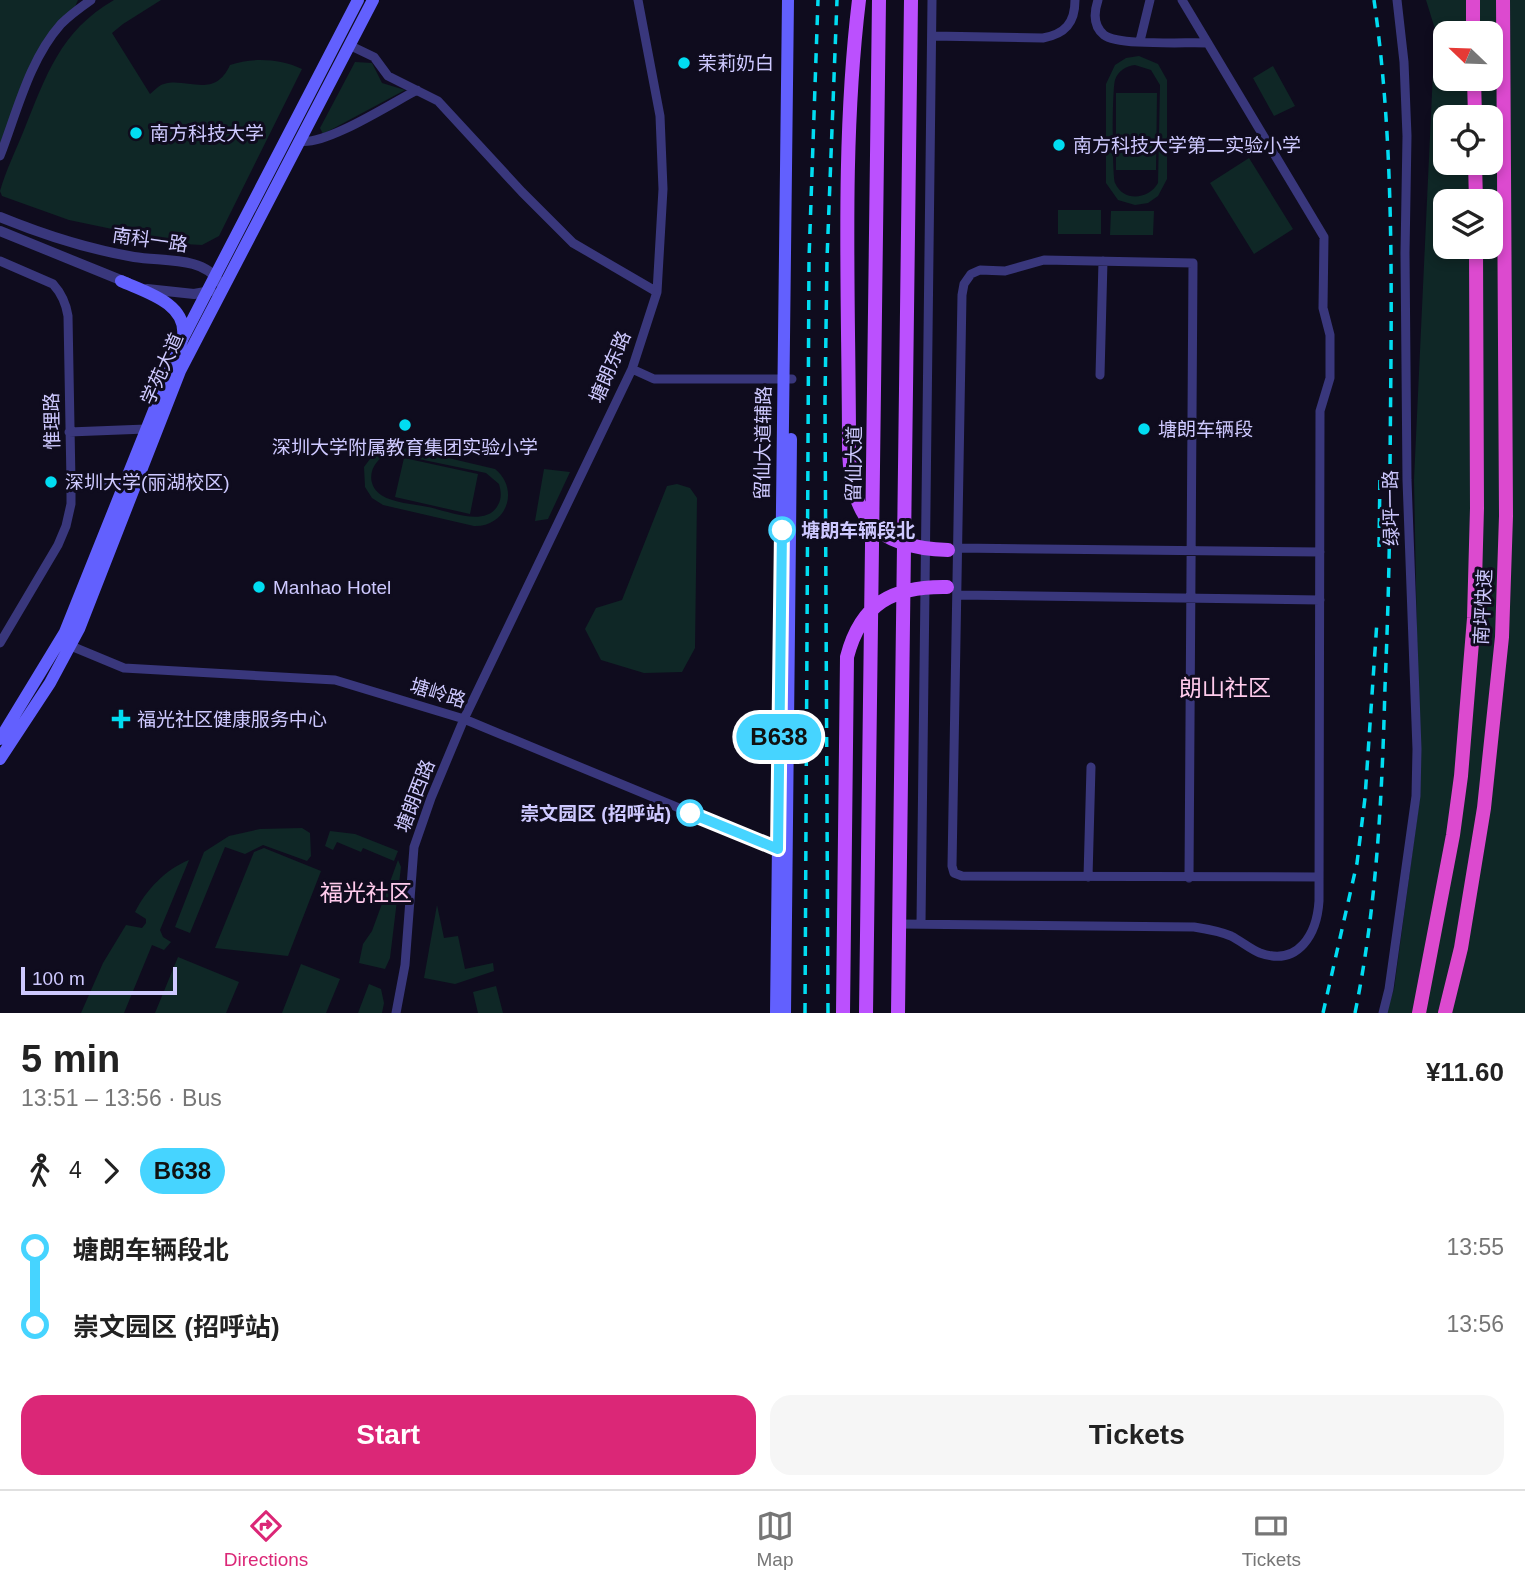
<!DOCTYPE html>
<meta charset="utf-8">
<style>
:root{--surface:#fff;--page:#f6f6f6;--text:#222;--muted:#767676;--line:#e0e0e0;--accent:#db2777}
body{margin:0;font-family:Arial,"Noto Sans SC",sans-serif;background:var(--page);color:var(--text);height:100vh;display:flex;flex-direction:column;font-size:26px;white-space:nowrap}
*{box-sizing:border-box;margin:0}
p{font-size:23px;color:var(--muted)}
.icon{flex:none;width:38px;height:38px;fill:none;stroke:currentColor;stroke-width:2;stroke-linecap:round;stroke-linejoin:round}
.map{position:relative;height:1013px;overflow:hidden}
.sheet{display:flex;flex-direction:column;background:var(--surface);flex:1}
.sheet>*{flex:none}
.badge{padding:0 14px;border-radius:23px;font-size:24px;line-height:46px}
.needle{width:46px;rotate:293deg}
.buttons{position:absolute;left:1433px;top:21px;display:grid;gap:14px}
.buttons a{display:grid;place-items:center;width:70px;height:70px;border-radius:14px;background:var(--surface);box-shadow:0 4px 10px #0003;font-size:35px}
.scale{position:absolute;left:21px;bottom:18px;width:156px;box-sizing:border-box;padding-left:7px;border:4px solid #cec9ff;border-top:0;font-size:19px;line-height:24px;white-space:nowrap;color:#cec9ff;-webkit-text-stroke:5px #0f0c1e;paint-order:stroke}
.map>.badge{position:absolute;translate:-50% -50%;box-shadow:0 0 0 4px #fff}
.legs{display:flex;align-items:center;gap:10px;height:77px;padding:0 21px;font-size:23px}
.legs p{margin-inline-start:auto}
.summary{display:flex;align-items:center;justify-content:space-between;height:119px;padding:0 21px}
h1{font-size:38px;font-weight:800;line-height:52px}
.button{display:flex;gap:14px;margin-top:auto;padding:14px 21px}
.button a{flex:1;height:80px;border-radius:21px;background:var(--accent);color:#fff;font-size:28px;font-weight:800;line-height:80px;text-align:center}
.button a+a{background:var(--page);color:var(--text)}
ul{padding:0 21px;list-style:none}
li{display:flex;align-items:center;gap:24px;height:77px;font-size:26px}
li i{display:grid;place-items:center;width:10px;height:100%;margin:0 9px;background:currentColor}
li i::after{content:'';width:18px;height:18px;margin:-9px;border:5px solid;border-radius:50%;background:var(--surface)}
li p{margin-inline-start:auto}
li:first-child i{background:linear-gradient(#0000 50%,currentColor 0)}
li:last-child i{background:linear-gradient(currentColor 50%,#0000 0)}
.tabs{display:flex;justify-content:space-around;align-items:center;height:98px;border-top:2px solid var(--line);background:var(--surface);font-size:19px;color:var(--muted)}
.tabs a{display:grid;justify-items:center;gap:4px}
.tabs .active{color:var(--accent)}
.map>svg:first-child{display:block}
.green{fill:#0f2726;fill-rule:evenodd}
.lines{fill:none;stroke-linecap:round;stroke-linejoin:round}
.minor{stroke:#39377c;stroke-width:9}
.tertiary{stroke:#39377c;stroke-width:10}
.secondary{stroke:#6260fe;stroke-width:12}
.primary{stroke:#bb50fe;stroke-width:14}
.trunk{stroke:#dc4acf;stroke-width:14}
.rail{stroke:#01ddf2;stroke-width:3.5;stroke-dasharray:10 9;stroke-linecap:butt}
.line-1-casing{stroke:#fff;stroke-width:16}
.line-1{stroke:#46d4ff;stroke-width:10}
.poi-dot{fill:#01ddf2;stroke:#0f0c1e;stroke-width:2.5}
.stop-1-dot{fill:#fff;stroke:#46d4ff;stroke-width:3.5}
.labels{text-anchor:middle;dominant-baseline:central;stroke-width:6;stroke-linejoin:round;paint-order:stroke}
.poi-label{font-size:19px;fill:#cec9ff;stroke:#0f0c1e;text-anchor:start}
.street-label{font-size:19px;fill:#cec9ff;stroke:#0f0c1e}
.stop-label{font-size:19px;font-weight:bold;fill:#cec9ff;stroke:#0f0c1e;text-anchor:start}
.quarter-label{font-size:23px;fill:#ffcbec;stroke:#0f0c1e}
</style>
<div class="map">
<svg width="1525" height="1013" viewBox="0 0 1525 1013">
<rect width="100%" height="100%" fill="#0f0c1e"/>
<path class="green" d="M 0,0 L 78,0 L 74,9 L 60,21 L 0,145 Z
M 114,0 L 161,0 L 123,24 L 112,33 L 150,94 C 154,91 159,85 164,84 C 187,77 214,100 230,65 C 252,57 281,59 302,69 L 219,236 L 202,245 L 184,244 L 69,220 L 2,196 L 0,191 C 6,170 16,150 24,130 C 46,76 60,31 114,0 Z
M 1426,0 L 1525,0 L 1525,1013 L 1386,1013 L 1394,989 L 1420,796 L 1414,480 L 1435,29 ZM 1446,33 L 1491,33 L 1491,79 L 1446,79 ZM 1446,117 L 1491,117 L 1491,163 L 1446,163 ZM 1446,201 L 1491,201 L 1491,247 L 1446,247 Z
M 1139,56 L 1158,64 L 1167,80 L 1167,179 L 1158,196 L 1148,203 L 1135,205 L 1118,200 L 1106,183 L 1106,84 L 1115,65 L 1126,58 ZM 1135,65 L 1151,70 L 1160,85 L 1158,183 C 1149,199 1124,203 1115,183 C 1112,174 1112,91 1115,80 C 1118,71 1126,66 1135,65 Z
M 355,62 L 372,63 L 382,83 L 405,90 L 323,134 L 320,128 Z
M 1273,66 L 1295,106 L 1274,116 L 1253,78 Z
M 1116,93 L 1157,93 L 1156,170 L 1116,170 Z
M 1249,158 L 1293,229 L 1254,254 L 1210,183 Z
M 1058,210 L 1101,210 L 1101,234 L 1058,234 Z
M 1111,211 L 1154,211 L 1153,235 L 1110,235 Z
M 393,445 L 495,469 C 520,489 507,527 474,526 L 383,505 L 372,498 L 365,487 L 364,467 L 376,451 ZM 390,453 L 486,473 L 499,484 C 501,491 502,498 498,505 C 486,528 448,511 428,507 C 414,504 393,503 381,495 C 363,482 372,459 390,453 Z
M 404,458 L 478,474 L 470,514 L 395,497 Z
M 544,469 L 570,472 L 548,519 L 535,521 Z
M 677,484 L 690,488 L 697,498 L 695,648 L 682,672 L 644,673 L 601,660 L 585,629 L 596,608 L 622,600 L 667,486 Z
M 302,828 L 310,833 L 311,856 L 307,861 L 263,845 L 245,854 L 225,847 L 190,933 L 175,927 L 204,852 L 229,836 L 260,829 Z
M 330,831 L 355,834 L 398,851 L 394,861 L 363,848 L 361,852 L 337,842 L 333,850 L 325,846 Z
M 264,848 L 321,871 L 288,956 L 215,948 L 254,852 Z
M 189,860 L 160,930 L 163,937 L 171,942 L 164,950 L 152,945 L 124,1013 L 81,1013 L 103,963 L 126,925 L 142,928 L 146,923 L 146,919 L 135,912 C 146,890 166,869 189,860 Z
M 398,860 L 401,867 L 390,958 L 385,969 L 359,963 L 363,944 L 372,931 Z
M 437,905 L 444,938 L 458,936 L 465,969 L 493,963 L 494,971 L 455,984 L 424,978 Z
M 178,957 L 239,982 L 226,1013 L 155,1013 Z
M 301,964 L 340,979 L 326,1013 L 282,1013 Z
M 369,984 L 381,989 L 384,1003 L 382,1013 L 358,1013 Z
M 496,986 L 503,1013 L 478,1013 L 473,992 Z"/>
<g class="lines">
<path class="minor" d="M 1098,0 C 1094,12 1093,26 1104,35 C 1118,46 1187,42 1207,43
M 932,36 L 1043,38 C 1065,34 1075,23 1075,0
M 1140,41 L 1150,0
M 349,45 L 374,57 L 388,76 L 438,101 L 522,192 L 573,243 L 657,292
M 299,141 C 324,147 392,103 417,90
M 0,156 C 17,112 29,60 61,24 C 70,15 81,7 91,0
M 0,261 L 53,284 C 62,294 66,303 68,316 L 71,482 L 71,504 L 66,526 L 58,545 L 0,643
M 632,369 L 654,379 L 792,379
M 1100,375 L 1103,261
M 69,432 L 146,429
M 71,482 L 126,481
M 957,548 L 1320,552
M 957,595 L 1320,600
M 71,646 L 124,668 L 335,680 L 464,719 L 778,849
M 1088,877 L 1091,767
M 1189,878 L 1193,263 L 1044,260 L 1005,271 L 980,270 L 971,274 L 964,284 L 962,295 L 952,866 L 954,873 L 962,876 L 1319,877
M 899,924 L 1194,927 C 1207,929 1219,931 1231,936 C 1241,941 1250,949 1260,953 C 1299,967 1317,933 1319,901 L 1320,411 L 1330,378 L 1330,335 L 1323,308 L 1324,237 L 1182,0
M 921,924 L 932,0
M 396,1013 L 405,965 L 414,847 L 431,798 L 464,719 L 632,369 L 657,292 L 663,189 L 660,116 L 638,0
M 1383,1013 L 1389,989 L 1416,796 L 1417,749 L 1407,480 L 1405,253 L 1407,136 L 1404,62 L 1397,0"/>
<path class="tertiary" d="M 0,217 C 44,235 87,249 134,257 C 153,260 174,259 193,264 C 204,267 213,272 219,282
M 0,231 L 128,283
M 147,289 L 194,294 L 211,291"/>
<path class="secondary" d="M 121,281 C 145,292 187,303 183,336
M 0,739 L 65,632 L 183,338 L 358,0
M 0,759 L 50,683 L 79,629 L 180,371 L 373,0
M 776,1013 L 788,0
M 785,1013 L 791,439"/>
<path class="primary" d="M 859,0 C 841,148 849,299 849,447 C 850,518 876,548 948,550
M 843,1013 L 847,657 C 861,603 893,586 947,587
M 866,1013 L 879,0
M 898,1013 L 911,0"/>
<path class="trunk" d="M 1473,0 L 1473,33
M 1474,79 L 1475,117
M 1475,163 L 1476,201
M 1419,1013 L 1453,835 L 1461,776 L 1474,618 L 1477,508 L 1476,247
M 1445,1013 L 1461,948 L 1484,808 L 1502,637 L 1506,516 L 1503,0"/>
<path class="rail" d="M 1379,547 L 1380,474
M 805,1013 L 809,259 L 818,0
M 828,1013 L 825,401 L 827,259 L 837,0
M 1323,1013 L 1357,863 L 1365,798 L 1377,621
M 1355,1013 C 1377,905 1382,797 1385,687 C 1388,615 1390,542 1390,470 C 1391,316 1396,153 1374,0"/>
</g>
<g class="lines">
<defs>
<path id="line-1" d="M 690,813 L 778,849 L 782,530"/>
</defs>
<use href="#line-1" class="line-1-casing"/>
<use href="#line-1" class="line-1"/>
</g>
<g class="poi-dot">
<circle cx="684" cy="63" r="7"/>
<circle cx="136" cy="133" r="7"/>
<circle cx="1059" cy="145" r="7"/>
<circle cx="405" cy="425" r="7"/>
<circle cx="1144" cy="429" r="7"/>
<circle cx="51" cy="482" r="7"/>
<circle cx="259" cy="587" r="7"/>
<path d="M117.5 708.5h7v7h7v7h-7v7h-7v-7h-7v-7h7z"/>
</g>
<g class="stop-1-dot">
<circle cx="782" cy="530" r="12"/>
<circle cx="690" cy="813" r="12"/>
</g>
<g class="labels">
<g class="poi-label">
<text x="698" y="63">茉莉奶白</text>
<text x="150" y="133">南方科技大学</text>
<text x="1073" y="145">南方科技大学第二实验小学</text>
<text x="1158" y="429">塘朗车辆段</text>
<text x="405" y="447" text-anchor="middle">深圳大学附属教育集团实验小学</text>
<text x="65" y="482">深圳大学(丽湖校区)</text>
<text x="273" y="587">Manhao Hotel</text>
<text x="137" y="719">福光社区健康服务中心</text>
</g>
<g class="street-label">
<text transform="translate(150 240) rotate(8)">南科一路</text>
<text transform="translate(610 367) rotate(-67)">塘朗东路</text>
<text transform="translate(162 369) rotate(-66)">学苑大道</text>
<text transform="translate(52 421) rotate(-91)">惟理路</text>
<text transform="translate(763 443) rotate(-89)">留仙大道辅路</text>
<text transform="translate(854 464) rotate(-89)">留仙大道</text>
<text transform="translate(1391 508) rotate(-91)">绿坪一路</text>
<text transform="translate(1483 607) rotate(-87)">南坪快速</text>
<text transform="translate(438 693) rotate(17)">塘岭路</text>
<text transform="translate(415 796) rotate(-69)">塘朗西路</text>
</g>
<g class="stop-label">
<text x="801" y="530">塘朗车辆段北</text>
<text x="671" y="813" text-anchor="end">崇文园区 (招呼站)</text>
</g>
<g class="quarter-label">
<text x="1225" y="688">朗山社区</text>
<text x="366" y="893">福光社区</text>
</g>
</g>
</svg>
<div class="buttons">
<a><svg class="needle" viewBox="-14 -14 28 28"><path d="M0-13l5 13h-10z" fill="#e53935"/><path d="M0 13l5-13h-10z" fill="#767676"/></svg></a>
<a><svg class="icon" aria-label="locate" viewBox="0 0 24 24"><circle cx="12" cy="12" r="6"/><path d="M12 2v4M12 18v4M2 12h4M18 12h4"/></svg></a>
<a><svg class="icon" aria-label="layers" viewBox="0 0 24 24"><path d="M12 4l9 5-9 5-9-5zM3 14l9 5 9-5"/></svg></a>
</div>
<div class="scale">100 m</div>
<b class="badge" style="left:779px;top:737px;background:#46d4ff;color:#111">B638</b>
</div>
<section class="sheet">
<div class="summary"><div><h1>5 min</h1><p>13:51 – 13:56 · Bus</p></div><b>¥11.60</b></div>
<div class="legs"><svg class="icon" aria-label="walk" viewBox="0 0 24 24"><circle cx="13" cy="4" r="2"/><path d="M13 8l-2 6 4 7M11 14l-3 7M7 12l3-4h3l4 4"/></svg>4<svg class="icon" aria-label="forward" viewBox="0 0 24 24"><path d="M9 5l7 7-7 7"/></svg><b class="badge" style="background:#46d4ff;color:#111">B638</b></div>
<ul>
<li><i style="color:#46d4ff"></i><b>塘朗车辆段北</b><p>13:55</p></li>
<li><i style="color:#46d4ff"></i><b>崇文园区 (招呼站)</b><p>13:56</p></li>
</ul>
<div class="button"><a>Start</a><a>Tickets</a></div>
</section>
<nav class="tabs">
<a class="active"><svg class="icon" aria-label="directions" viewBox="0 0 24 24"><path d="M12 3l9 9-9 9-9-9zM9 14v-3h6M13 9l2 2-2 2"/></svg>Directions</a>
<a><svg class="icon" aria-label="map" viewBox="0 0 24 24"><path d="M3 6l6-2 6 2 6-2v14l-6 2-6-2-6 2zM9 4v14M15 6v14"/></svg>Map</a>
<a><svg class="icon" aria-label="tickets" viewBox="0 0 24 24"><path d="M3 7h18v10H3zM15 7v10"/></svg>Tickets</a>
</nav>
